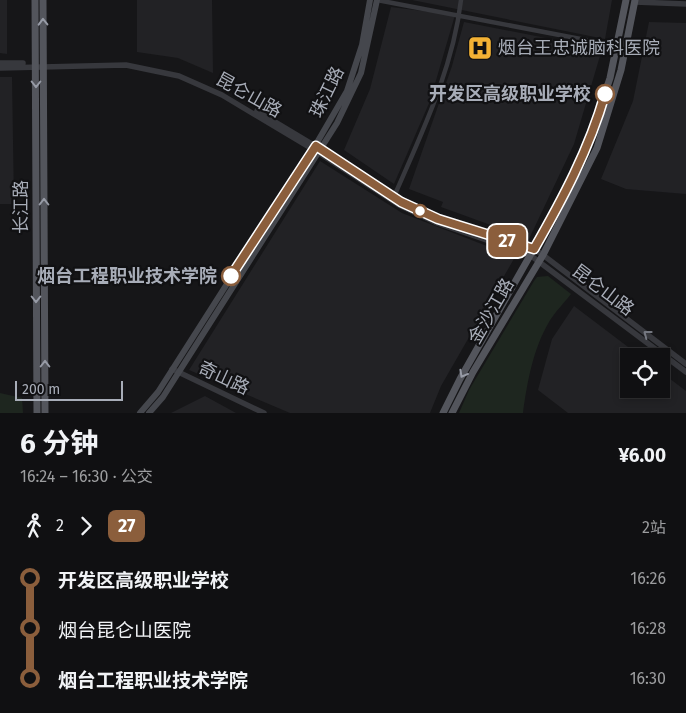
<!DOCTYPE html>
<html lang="zh">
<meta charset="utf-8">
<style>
:root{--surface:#101012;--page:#19191b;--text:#f1f3f6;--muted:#9c9d9f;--line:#303032}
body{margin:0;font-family:"Fira Sans","Noto Sans SC",sans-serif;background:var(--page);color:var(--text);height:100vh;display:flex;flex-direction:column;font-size:19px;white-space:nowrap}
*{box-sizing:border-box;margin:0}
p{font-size:16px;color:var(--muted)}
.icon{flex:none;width:28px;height:28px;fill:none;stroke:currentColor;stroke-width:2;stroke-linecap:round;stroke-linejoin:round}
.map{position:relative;height:413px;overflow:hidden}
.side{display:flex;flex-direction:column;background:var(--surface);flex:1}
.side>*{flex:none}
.badge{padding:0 10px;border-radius:8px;font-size:18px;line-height:32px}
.tools{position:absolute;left:620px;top:348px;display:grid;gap:10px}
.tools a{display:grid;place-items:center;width:50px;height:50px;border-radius:0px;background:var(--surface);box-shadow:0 2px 8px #0003,0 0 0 1px var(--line);font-size:25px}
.scale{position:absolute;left:15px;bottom:12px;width:108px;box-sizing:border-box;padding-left:5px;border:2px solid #a8adb8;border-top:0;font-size:14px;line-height:18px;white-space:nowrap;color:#a8adb8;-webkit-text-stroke:4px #111113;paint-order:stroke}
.map>.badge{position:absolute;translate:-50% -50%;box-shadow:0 0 0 2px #fff}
.legs{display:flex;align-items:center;gap:8px;height:55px;padding:0 20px;font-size:16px}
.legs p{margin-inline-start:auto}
.head{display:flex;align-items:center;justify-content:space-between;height:85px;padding:0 20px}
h1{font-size:28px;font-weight:700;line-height:38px}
ul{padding:0 20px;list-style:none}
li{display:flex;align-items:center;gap:18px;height:50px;font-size:19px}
li i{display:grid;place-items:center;width:8px;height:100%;margin:0 6px;background:currentColor}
li i::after{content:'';width:12px;height:12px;margin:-6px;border:4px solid;border-radius:50%;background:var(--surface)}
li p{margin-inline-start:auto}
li:first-child i{background:linear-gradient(#0000 50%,currentColor 0)}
li:last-child i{background:linear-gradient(currentColor 50%,#0000 0)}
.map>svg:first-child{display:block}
.built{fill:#222225}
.green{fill:#1e261f}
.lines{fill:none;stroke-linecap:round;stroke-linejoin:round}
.minor{stroke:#37383d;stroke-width:4.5}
.tertiary{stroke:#37383d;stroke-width:5.5}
.secondary{stroke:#45474d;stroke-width:6}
.primary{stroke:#53555c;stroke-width:7}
.oneway{stroke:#979ba6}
.oneway2{stroke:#757881}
.line-1-casing{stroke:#fff;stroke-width:11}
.line-1{stroke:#8b5e3c;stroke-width:8}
.stop-1-dot{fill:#fff;stroke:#8b5e3c;stroke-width:2.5}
.labels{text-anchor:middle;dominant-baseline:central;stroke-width:4.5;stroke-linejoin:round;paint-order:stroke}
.poi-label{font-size:18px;fill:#a8adb8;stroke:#111113;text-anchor:start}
.street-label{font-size:18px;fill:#a8adb8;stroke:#111113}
.stop-label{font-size:18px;font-weight:bold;fill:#a8adb8;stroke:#111113;text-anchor:end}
</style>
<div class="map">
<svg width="686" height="413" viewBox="0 0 686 413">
<rect width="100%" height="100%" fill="#161618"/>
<path class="built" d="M 0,0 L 7,0 L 7,54 L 0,53 Z
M 137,0 L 212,0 L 213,73 L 178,58 L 137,52 Z
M 412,0 L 612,0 L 605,39 Z
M 391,7 L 455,15 L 430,101 L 394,184 L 344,150 L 370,89 Z
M 464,22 L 602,49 L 574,144 L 529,239 L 441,207 L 443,202 L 409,189 L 452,66 Z
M 649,22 L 686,23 L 686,194 L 626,189 L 601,179 L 633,101 Z
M 0,77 L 12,77 L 14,204 L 0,204 Z
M 320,161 L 402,213 L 515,257 L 441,386 L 430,413 L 290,413 L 189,370 Z
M 574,306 L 640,356 L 629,356 L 629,389 L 661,389 L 661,372 L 686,391 L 686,413 L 568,413 L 538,390 L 552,339 Z
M 205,396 L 236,413 L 171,413 Z"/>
<path class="green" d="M 548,276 L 571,294 C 564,303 555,312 549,322 C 533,349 527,383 523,413 L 459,413 L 469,390 L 534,281 L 537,277 Z
M 0,393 L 22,398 L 23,413 L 0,413 Z"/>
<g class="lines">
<path class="minor" d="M 377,0 L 617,46
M 390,199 L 396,192 C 423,130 453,68 461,0"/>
<path class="tertiary" d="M 635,2 L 686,4
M 0,63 L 23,63
M 0,68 L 126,65 L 179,76 L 222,95 L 319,153 L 399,205 L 437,223 L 530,255 L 686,372
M 257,111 L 317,147
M 470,229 L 534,249 L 543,255 L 686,364
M 172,369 L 264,413"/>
<path class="secondary" d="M 140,413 L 158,392 L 315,146 L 347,91 L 362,45 L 370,0
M 149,413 L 163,397 L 337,123 L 361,73 L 377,0"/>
<path class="primary" d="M 35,0 L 37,413
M 43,0 L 45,413
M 443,413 L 460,379 L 557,208 L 587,147 L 610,78 L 626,0
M 452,413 L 473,372 L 543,255 L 597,148 L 621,70 L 635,0"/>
</g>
<defs><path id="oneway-chevron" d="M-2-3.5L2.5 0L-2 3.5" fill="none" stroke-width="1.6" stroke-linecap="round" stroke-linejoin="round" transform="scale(1.25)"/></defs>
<g class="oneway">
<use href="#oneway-chevron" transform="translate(43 22) rotate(-91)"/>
<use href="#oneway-chevron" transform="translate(36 84) rotate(90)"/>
<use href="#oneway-chevron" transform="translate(44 202) rotate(-90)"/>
<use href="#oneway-chevron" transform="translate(36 299) rotate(90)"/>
<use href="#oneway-chevron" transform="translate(45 364) rotate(-90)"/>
<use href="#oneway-chevron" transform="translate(463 374) rotate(119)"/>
</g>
<use class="oneway2" href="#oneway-chevron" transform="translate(647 334) rotate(-143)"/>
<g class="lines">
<defs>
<path id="line-1" d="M 231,276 L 316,146 L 401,202 L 438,219 L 534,249 C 562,200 589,150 605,94"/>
</defs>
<use href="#line-1" class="line-1-casing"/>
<use href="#line-1" class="line-1"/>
</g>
<defs>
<symbol id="hospital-square" viewBox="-11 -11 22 22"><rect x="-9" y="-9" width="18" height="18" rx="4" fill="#f2b134" stroke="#111113"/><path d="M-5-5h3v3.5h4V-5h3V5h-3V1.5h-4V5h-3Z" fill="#111"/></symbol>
</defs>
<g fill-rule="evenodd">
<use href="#hospital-square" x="466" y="34" width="28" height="28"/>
</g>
<g class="stop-1-dot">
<circle cx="605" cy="94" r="9"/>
<circle cx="420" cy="211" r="6"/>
<circle cx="231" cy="276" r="9"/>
</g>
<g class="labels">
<g class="poi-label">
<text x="498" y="48">烟台王忠诚脑科医院</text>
</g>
<g class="street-label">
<text transform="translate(327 92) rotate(-64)">珠江路</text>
<text transform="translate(249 95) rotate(29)">昆仑山路</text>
<text transform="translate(21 207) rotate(-90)">长江路</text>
<text transform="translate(603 290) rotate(37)">昆仑山路</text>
<text transform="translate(491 311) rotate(-60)">金沙江路</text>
<text transform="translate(224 378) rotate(25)">奇山路</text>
</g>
<g class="stop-label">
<text x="591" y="94">开发区高级职业学校</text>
<text x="217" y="276">烟台工程职业技术学院</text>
</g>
</g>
</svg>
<div class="tools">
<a><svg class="icon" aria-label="locate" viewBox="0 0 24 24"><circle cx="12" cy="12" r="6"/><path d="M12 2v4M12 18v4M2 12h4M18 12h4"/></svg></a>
</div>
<div class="scale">200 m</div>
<b class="badge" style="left:507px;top:241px;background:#8b5e3c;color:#fff">27</b>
</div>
<section class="side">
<div class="head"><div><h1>6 分钟</h1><p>16:24 – 16:30 · 公交</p></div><b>¥6.00</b></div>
<div class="legs"><svg class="icon" aria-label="walk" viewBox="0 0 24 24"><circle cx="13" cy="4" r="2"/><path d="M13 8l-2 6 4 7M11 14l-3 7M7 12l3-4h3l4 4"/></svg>2<svg class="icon" aria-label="forward" viewBox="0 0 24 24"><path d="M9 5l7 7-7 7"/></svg><b class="badge" style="background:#8b5e3c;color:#fff">27</b><p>2站</p></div>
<ul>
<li><i style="color:#8b5e3c"></i><b>开发区高级职业学校</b><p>16:26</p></li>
<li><i style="color:#8b5e3c"></i><span>烟台昆仑山医院</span><p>16:28</p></li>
<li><i style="color:#8b5e3c"></i><b>烟台工程职业技术学院</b><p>16:30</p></li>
</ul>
</section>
